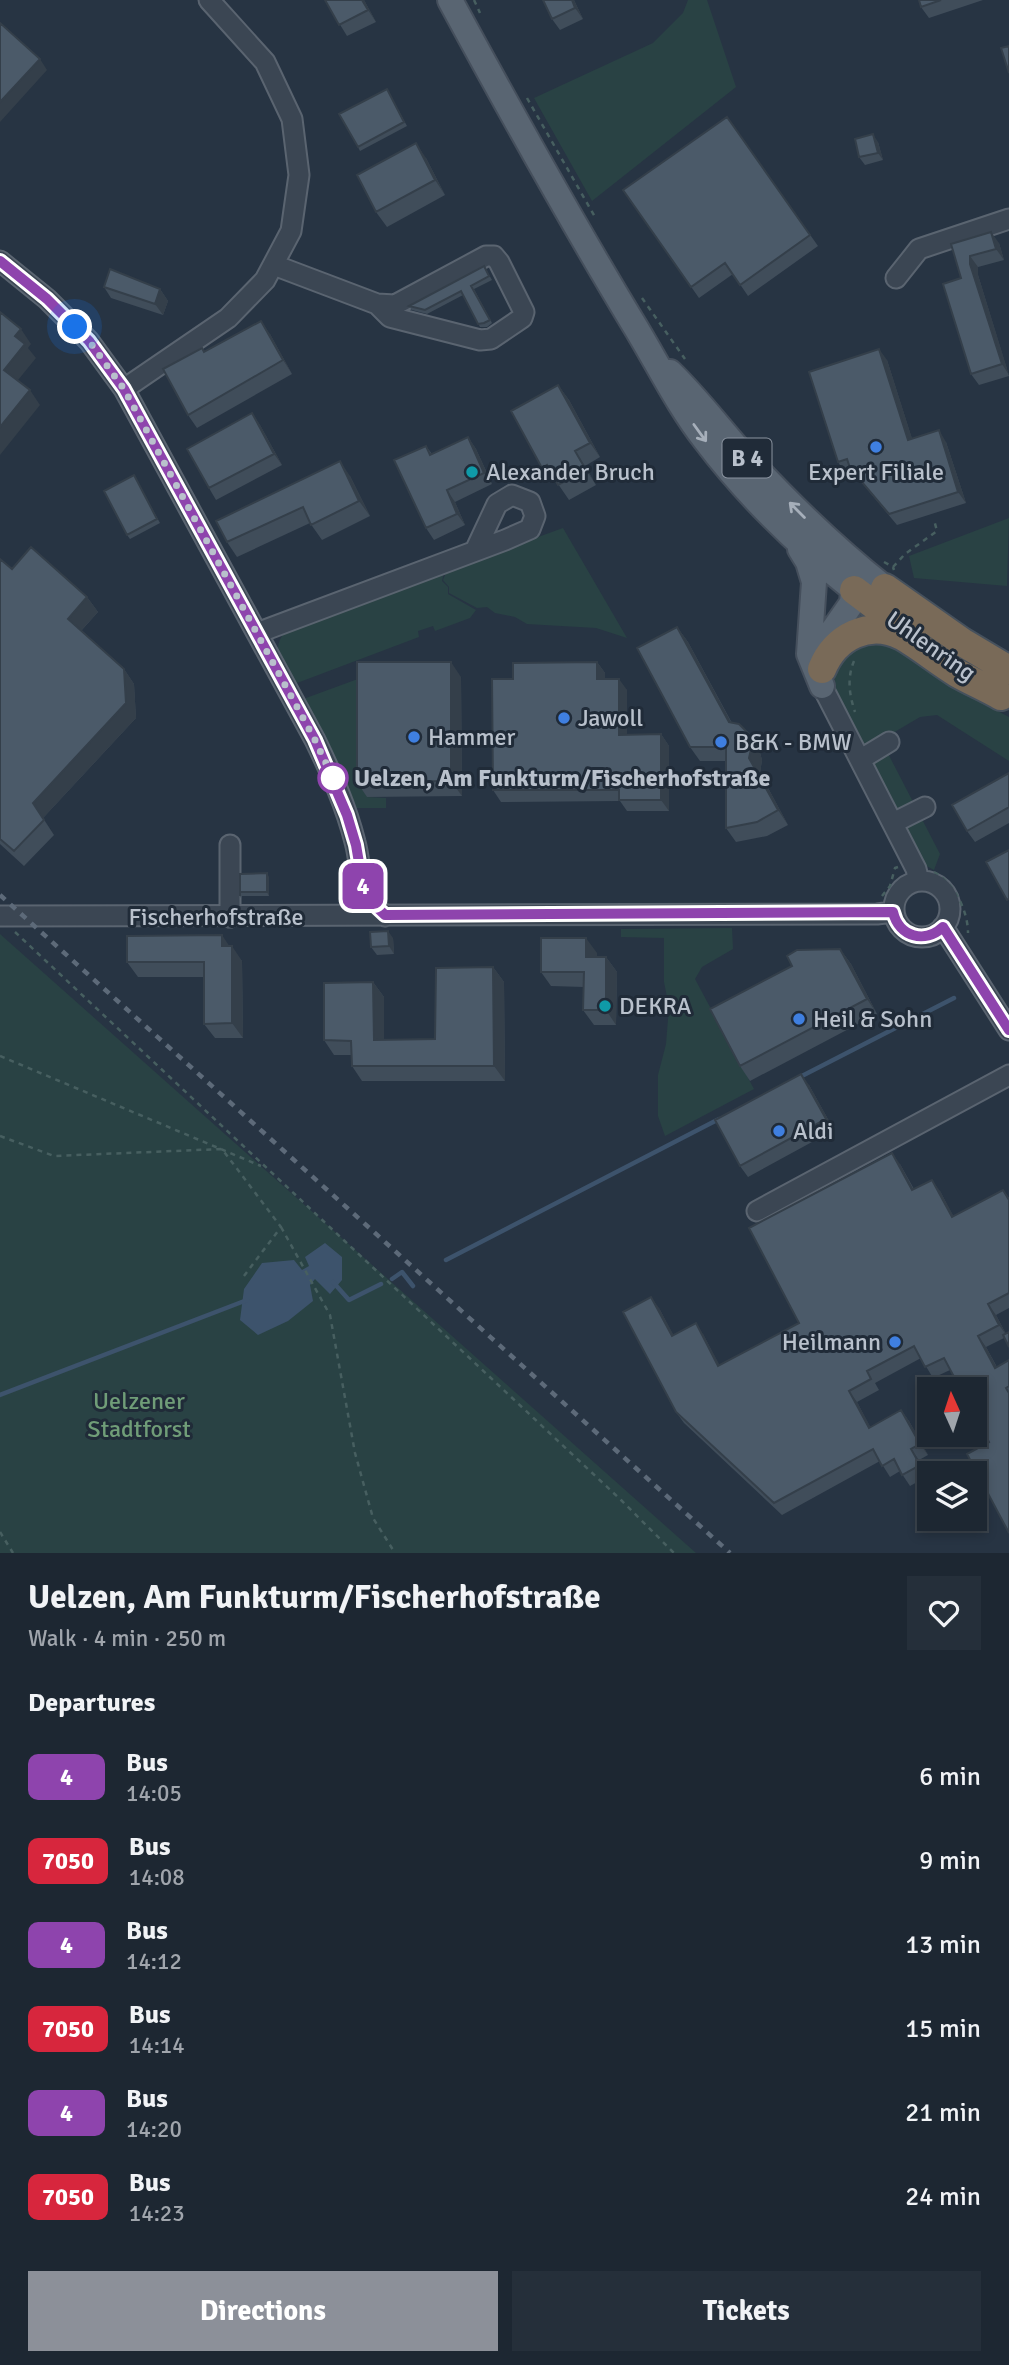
<!DOCTYPE html>
<meta charset="utf-8">
<style>
:root{--surface:#1d2732;--page:#252f3a;--text:#f1f3f6;--muted:#a0a5ac;--line:#3b444d;--accent:#8c9099}
body{margin:0;font-family:Signika,sans-serif;background:var(--page);color:var(--text);height:100vh;display:flex;flex-direction:column;font-size:26px;white-space:nowrap}
*{box-sizing:border-box;margin:0}
p{font-size:23px;color:var(--muted)}
.icon{flex:none;width:38px;height:38px;fill:none;stroke:currentColor;stroke-width:2;stroke-linecap:round;stroke-linejoin:round}
.map{position:relative;height:1553px;overflow:hidden}
.sheet{display:flex;flex-direction:column;background:var(--surface);flex:1}
.sheet>*{flex:none}
.badge{padding:0 14px;border-radius:10px;font-size:24px;line-height:46px}
.needle{width:46px;rotate:357deg}
.controls{position:absolute;left:917px;top:1377px;display:grid;gap:14px}
.controls a{display:grid;place-items:center;width:70px;height:70px;border-radius:0px;background:var(--surface);box-shadow:0 4px 10px #0003,0 0 0 2px var(--line);font-size:35px}
.you{position:absolute;width:35px;height:35px;margin:-18px;border:5px solid #fff;border-radius:50%;background:#1a73e8;box-shadow:0 0 0 10px #1a73e833}
.map>.badge{position:absolute;translate:-50% -50%;box-shadow:0 0 0 4px #fff}
h2{padding:0 28px;font-size:26px;line-height:63px}
.round{display:grid;place-items:center;flex:none;width:74px;height:74px;border-radius:0px;background:var(--page)}
.overview{display:flex;align-items:center;justify-content:space-between;height:119px;padding:0 28px}
h1{font-size:33px;font-weight:700;line-height:52px}
.button{display:flex;gap:14px;margin-top:auto;padding:14px 28px}
.button a{flex:1;height:80px;border-radius:0px;background:var(--accent);color:#fff;font-size:28px;font-weight:700;line-height:80px;text-align:center}
.button a+a{background:var(--page);color:var(--text)}
ul{padding:0;list-style:none}
li{display:flex;align-items:center;gap:21px;height:84px;padding:0 28px}
li div{flex:1}
li b{display:block;font-size:26px}
li em{font-style:normal}
li .badge{min-width:77px;font-weight:700;text-align:center}
.map>svg:first-child{display:block}
.green{fill:#294244}
.water{fill:#3d536c}
.lines{fill:none;stroke-linecap:round;stroke-linejoin:round}
.stream{stroke:#3d536c;stroke-width:4.5}
.minor-casing{stroke:#5a6470;stroke-width:23}
.major-casing{stroke:#454f5c;stroke-width:28}
.highway-casing{stroke:#46515d;stroke-width:32}
.path{stroke:#475f60;stroke-width:2.5;stroke-dasharray:5 5;stroke-linecap:butt}
.minor{stroke:#3b4653;stroke-width:19}
.major{stroke:#596572;stroke-width:24}
.highway{stroke:#796a58;stroke-width:28}
.rail{stroke:#5d6a79;stroke-width:4.5;stroke-dasharray:7 7;stroke-linecap:butt}
.wall{fill:#404d5a}
.shaded-wall{fill:#343f4a}
.building{fill:#4b5a69;stroke:#343f4a;stroke-width:2}
.oneway{stroke:#a6afba}
.line-casing{stroke:#fff;stroke-width:16}
.line{stroke:#8e44ad;stroke-width:10}
.walk{stroke:#b9c1cc;stroke-width:7;stroke-dasharray:0 12.6}
.shop-dot{fill:#3f7fe0;stroke:#202b38;stroke-width:2.5}
.culture-dot{fill:#0f9aa8;stroke:#202b38;stroke-width:2.5}
.stop-dot{fill:#fff;stroke:#8e44ad;stroke-width:3.5}
.labels{text-anchor:middle;dominant-baseline:central;stroke-width:6;stroke-linejoin:round;paint-order:stroke}
.shield{fill:#202b38;stroke:#8b94a0;stroke-width:2}
.shield-label{font-size:23px;font-weight:bold;fill:#b9c1cc}
.poi-label{font-size:24px;fill:#b9c1cc;stroke:#202b38;text-anchor:start}
.street-label{font-size:24px;fill:#b9c1cc;stroke:#202b38}
.stop-label{font-size:24px;font-weight:bold;fill:#b9c1cc;stroke:#202b38;text-anchor:start}
.park-label{font-size:24px;fill:#709d78;stroke:#202b38}
</style>
<div class="map">
<svg width="1009" height="1553" viewBox="0 0 1009 1553">
<rect width="100%" height="100%" fill="#273443"/>
<path class="green" d="M 688,0 L 707,0 L 736,87 L 592,201 L 534,98 L 653,43 L 683,13 Z
M 1009,518 L 1007,586 L 914,578 L 909,556 Z
M 563,528 L 627,638 L 596,628 L 527,624 L 515,617 L 495,613 L 487,607 L 477,608 L 449,593 L 449,587 L 443,580 L 447,570 Z
M 444,572 L 442,581 L 448,587 L 448,594 L 476,610 L 470,618 L 435,631 L 433,626 L 418,631 L 419,637 L 297,683 C 281,669 269,647 287,630 Z
M 861,642 C 870,642 884,640 893,644 C 933,661 969,697 1009,717 L 1009,761 L 937,715 L 920,717 L 881,740 L 940,854 L 934,870 L 921,863 L 840,705 C 836,690 830,667 841,655 C 846,650 855,646 861,642 Z
M 366,676 L 367,797 L 386,798 L 386,808 L 354,808 L 305,703 L 306,698 Z
M 732,928 L 733,949 L 702,967 L 695,979 L 754,1089 L 665,1136 L 658,1116 L 658,1075 L 666,1044 L 669,1007 L 664,982 L 664,938 L 621,937 L 621,929 Z
M 0,934 L 696,1553 L 0,1553 Z"/>
<path class="water" d="M 325,1243 L 342,1257 L 342,1280 L 330,1294 L 315,1279 L 310,1285 L 313,1301 L 288,1321 L 258,1335 L 240,1320 L 244,1289 L 262,1263 L 294,1260 L 302,1270 L 309,1266 L 305,1257 Z"/>
<g class="lines">
<path class="stream" d="M 798,1078 L 954,998
M 446,1260 L 719,1119
M 392,1279 L 402,1272 L 413,1286
M 333,1282 L 349,1300 L 381,1284
M 0,1395 L 247,1300"/>
<defs>
<path id="minor" d="M 0,261 L 47,299 L 89,341 L 124,389 L 315,740 C 331,773 346,806 355,842 C 360,860 359,879 367,896 C 371,904 378,910 385,916
M 274,265 L 377,304 L 390,317 L 480,340 L 491,339 L 522,318 L 524,312 L 499,262 L 494,256 L 486,256 L 395,305 L 377,304
M 896,278 L 919,249 L 1009,219
M 124,389 L 228,318 L 265,280 L 291,231 L 299,175 L 292,119 L 265,62 L 209,0
M 257,633 L 505,540 L 530,529 L 535,516 L 530,502 L 512,495 L 497,504 L 475,551
M 822,686 L 916,869 L 919,881
M 861,759 L 889,742
M 893,823 L 925,807
M 230,845 L 230,917
M894 909a28 28 0 1 1 56 0a28 28 0 1 1-56 0Z
M 0,916 L 877,914 L 893,912
M 943,927 L 1009,1030
M 757,1211 L 1009,1075"/>
<path id="major" d="M 450,0 C 509,109 569,217 633,323 C 657,362 677,404 705,440 C 748,497 799,546 854,590
M 670,372 C 696,397 717,425 741,452 C 786,501 833,547 885,588
M 800,549 L 808,562 L 814,582 L 809,654 L 822,686
M 823,664 L 831,633 L 852,603 L 854,576"/>
<path id="highway" d="M 885,588 L 962,642 L 1009,670
M 854,590 L 911,633
M 822,669 C 835,637 869,619 902,636 C 921,647 939,662 957,673 C 971,681 987,688 1001,696"/>
</defs>
<use href="#minor" class="minor-casing"/>
<use href="#major" class="major-casing"/>
<use href="#highway" class="highway-casing"/>
<path class="path" d="M 474,0 L 480,13
M 527,98 L 595,217
M 642,298 L 685,359
M 884,562 L 893,567 L 894,570
M 893,567 L 905,554 L 937,531 L 934,520
M 854,661 C 847,678 849,694 855,712
M 934,872 C 954,882 968,911 968,933
M 882,896 L 890,886 L 895,868 L 898,867
M 891,929 L 915,941 L 934,945
M 15,932 L 621,1500 L 674,1553
M 0,1056 L 261,1166
M 0,1136 L 54,1156 L 222,1149 L 281,1227 L 241,1280
M 281,1227 L 330,1315 L 355,1453 L 373,1518 L 395,1553
M 0,1532 L 13,1553"/>
<use href="#minor" class="minor"/>
<use href="#major" class="major"/>
<use href="#highway" class="highway"/>
<path class="rail" d="M 0,895 L 730,1553"/>
</g>
<path class="wall" d="M 325,0 L 364,0 L 376,22 L 347,36 Z
M 574,0 L 583,19 L 560,30 L 552,19 Z
M 919,0 L 983,0 L 929,18 L 921,7 Z
M 387,89 L 407,126 L 360,151 L 358,147 Z
M 727,117 L 818,246 L 748,296 L 733,274 L 699,298 L 623,190 Z
M 878,142 L 883,160 L 865,165 L 859,157 Z
M 426,158 L 445,195 L 387,227 L 376,212 Z
M 999,243 L 1004,260 L 978,267 L 978,275 L 1009,376 L 979,385 L 971,374 L 961,278 L 951,244 Z
M 484,266 L 492,280 L 474,289 L 492,323 L 487,327 L 480,327 L 463,295 L 427,314 L 412,310 L 409,306 Z
M 104,287 L 160,289 L 168,301 L 163,315 L 111,298 Z
M 270,334 L 292,374 L 197,428 L 188,415 L 205,351 Z
M 887,360 L 912,439 L 946,442 L 966,503 L 897,525 L 852,471 L 845,473 L 838,462 Z
M 558,385 L 569,400 L 600,457 L 585,466 L 596,485 L 569,500 L 556,481 L 552,483 L 542,468 Z
M 252,413 L 260,425 L 282,465 L 216,500 L 209,488 Z
M 468,437 L 476,449 L 492,484 L 455,502 L 465,525 L 434,540 L 426,528 L 426,446 L 432,454 Z
M 350,476 L 370,516 L 322,540 L 310,523 L 237,557 L 227,542 Z
M 136,479 L 160,523 L 130,539 L 127,535 Z
M 0,559 L 12,569 L 87,597 L 98,612 L 81,631 L 124,669 L 134,684 L 136,718 L 43,818 L 54,835 L 24,866 L 0,844 Z
M 677,627 L 688,642 L 732,723 L 749,734 L 759,749 L 762,760 L 760,773 L 788,825 L 767,836 L 736,842 L 726,828 L 726,761 L 700,761 L 690,747 Z
M 597,662 L 605,673 L 605,679 L 627,690 L 627,735 L 661,734 L 669,746 L 669,811 L 627,811 L 620,801 L 501,802 L 493,790 L 513,679 Z
M 461,677 L 462,796 L 367,797 L 357,782 Z
M 1009,773 L 1009,823 L 975,842 L 967,831 Z
M 240,874 L 269,877 L 269,896 L 242,896 L 242,900 L 240,896 Z
M 393,938 L 394,954 L 377,955 L 371,947 Z
M 229,946 L 242,961 L 243,1038 L 215,1038 L 204,1024 L 204,977 L 138,977 L 127,962 Z
M 840,949 L 851,964 L 877,1014 L 750,1081 L 740,1066 Z
M 597,953 L 597,957 L 606,957 L 617,972 L 616,1025 L 594,1025 L 583,1010 L 584,987 L 551,986 L 541,972 Z
M 493,967 L 504,982 L 505,1081 L 362,1081 L 352,1066 L 352,1055 L 334,1055 L 324,1040 L 373,982 L 384,997 L 384,1040 L 435,1039 Z
M 809,1085 L 834,1130 L 748,1177 L 740,1166 Z
M 900,1164 L 914,1189 L 940,1191 L 953,1216 L 1003,1190 L 1009,1198 L 1009,1308 L 996,1315 L 1006,1334 L 1004,1338 L 986,1347 L 997,1367 L 1009,1360 L 1009,1533 L 989,1442 L 950,1370 L 933,1378 L 921,1358 L 875,1383 L 879,1390 L 857,1402 L 870,1427 L 901,1410 L 909,1421 L 928,1455 L 919,1460 L 928,1476 L 910,1486 L 900,1471 L 890,1477 L 880,1461 L 782,1515 L 684,1423 L 676,1412 L 659,1308 L 673,1335 L 703,1334 L 719,1365 L 799,1323 Z"/>
<path class="shaded-wall" d="M 362,0 L 364,0 L 376,22 L 368,10 Z
M 572,0 L 574,0 L 583,19 L 575,8 Z
M 40,59 L 47,70 L 0,122 L 0,102 Z
M 873,134 L 878,142 L 883,160 L 878,153 Z
M 416,143 L 426,158 L 445,195 L 435,180 Z
M 991,232 L 999,243 L 1004,260 L 996,249 Z
M 970,256 L 978,267 L 978,275 L 1009,375 L 1002,364 L 970,264 Z
M 160,289 L 168,301 L 163,315 L 155,304 Z
M 261,321 L 270,334 L 292,374 L 283,360 Z
M 21,329 L 31,344 L 28,348 L 36,358 L 14,385 L 4,370 L 15,336 Z
M 879,349 L 887,360 L 916,451 L 908,440 Z
M 558,385 L 569,400 L 600,457 L 590,443 Z
M 30,390 L 40,405 L 0,455 L 0,427 Z
M 252,413 L 260,425 L 282,465 L 274,454 Z
M 939,430 L 946,442 L 966,503 L 958,492 Z
M 468,437 L 476,449 L 492,484 L 484,473 Z
M 575,451 L 585,466 L 596,485 L 586,470 Z
M 340,461 L 350,476 L 370,516 L 359,501 Z
M 447,490 L 455,502 L 465,525 L 457,514 Z
M 87,597 L 98,612 L 78,634 L 68,619 Z
M 677,627 L 688,642 L 739,737 L 729,722 Z
M 451,662 L 461,677 L 462,796 L 451,781 Z
M 597,662 L 605,673 L 605,691 L 597,679 Z
M 124,669 L 134,684 L 136,718 L 43,818 L 54,835 L 33,803 Z
M 619,679 L 627,690 L 627,746 L 619,735 Z
M 661,734 L 669,746 L 669,811 L 661,800 Z
M 749,734 L 759,749 L 762,760 L 760,773 L 788,825 L 778,810 L 749,758 Z
M 267,873 L 269,877 L 269,896 L 267,892 Z
M 388,931 L 393,938 L 394,954 L 389,946 Z
M 222,935 L 232,950 L 232,946 L 242,961 L 243,1038 L 232,1023 L 222,946 Z
M 586,938 L 597,953 L 597,972 L 586,957 Z
M 840,949 L 851,964 L 877,1014 L 867,999 Z
M 606,957 L 617,972 L 616,1025 L 606,1010 Z
M 493,967 L 504,982 L 505,1081 L 494,1066 Z
M 373,982 L 384,997 L 384,1055 L 374,1040 Z
M 801,1074 L 809,1085 L 834,1130 L 826,1119 Z
M 892,1153 L 900,1164 L 920,1202 L 912,1190 Z
M 932,1180 L 940,1191 L 960,1228 L 952,1217 Z
M 651,1297 L 659,1308 L 680,1347 L 672,1336 Z
M 988,1304 L 996,1315 L 1007,1336 L 999,1325 Z
M 696,1323 L 703,1334 L 726,1377 L 718,1366 Z
M 978,1336 L 986,1347 L 1003,1379 L 995,1368 Z
M 849,1391 L 857,1402 L 877,1439 L 869,1428 Z
M 901,1410 L 909,1421 L 928,1455 L 920,1444 Z
M 911,1449 L 919,1460 L 928,1476 L 920,1465 Z"/>
<path class="building" d="M 325,0 L 362,0 L 368,10 L 339,25 Z
M 543,0 L 572,0 L 575,8 L 552,19 Z
M 919,0 L 941,0 L 921,7 Z
M 0,23 L 40,59 L 0,102 Z
M 1009,46 L 1009,73 L 1001,48 Z
M 387,89 L 404,122 L 358,147 L 339,114 Z
M 727,117 L 810,235 L 740,285 L 725,263 L 691,287 L 623,190 Z
M 873,134 L 878,153 L 859,157 L 855,139 Z
M 416,143 L 435,180 L 376,212 L 357,175 Z
M 991,232 L 996,249 L 970,256 L 970,264 L 1002,364 L 971,374 L 943,284 L 961,278 L 951,244 Z
M 484,266 L 489,276 L 471,286 L 490,320 L 484,323 L 478,324 L 461,291 L 425,310 L 409,306 Z
M 110,269 L 160,289 L 155,304 L 104,287 Z
M 0,312 L 21,329 L 15,336 L 25,344 L 4,370 L 30,390 L 0,427 Z
M 261,321 L 283,360 L 188,415 L 163,369 L 202,348 L 204,352 Z
M 879,349 L 908,440 L 939,430 L 958,492 L 889,514 L 850,468 L 847,459 L 838,462 L 809,372 Z
M 558,385 L 590,443 L 575,451 L 586,470 L 558,485 L 547,465 L 542,468 L 511,411 Z
M 252,413 L 274,454 L 209,488 L 187,449 Z
M 468,437 L 484,473 L 447,490 L 457,514 L 426,528 L 394,460 L 426,446 L 430,455 Z
M 340,461 L 359,501 L 311,525 L 303,507 L 227,542 L 216,521 Z
M 134,475 L 157,519 L 127,535 L 104,491 Z
M 31,547 L 87,597 L 68,619 L 124,669 L 126,703 L 33,803 L 44,820 L 14,851 L 0,839 L 0,559 L 12,569 Z
M 677,627 L 729,722 L 739,724 L 749,734 L 752,745 L 749,758 L 778,810 L 757,822 L 726,828 L 726,747 L 690,747 L 637,648 Z
M 357,662 L 451,662 L 451,781 L 357,782 Z
M 597,662 L 597,679 L 619,679 L 619,735 L 661,734 L 661,800 L 619,800 L 619,790 L 493,790 L 492,679 L 513,679 L 513,663 Z
M 1009,773 L 1009,807 L 967,831 L 952,805 Z
M 1009,850 L 1009,899 L 1007,900 L 986,862 Z
M 267,873 L 267,892 L 240,892 L 240,896 L 240,874 Z
M 388,931 L 389,946 L 371,947 L 370,932 Z
M 222,935 L 222,946 L 232,946 L 232,1023 L 204,1024 L 204,962 L 127,962 L 127,936 Z
M 541,938 L 586,938 L 586,957 L 606,957 L 606,1010 L 583,1010 L 584,972 L 541,972 Z
M 840,949 L 867,999 L 740,1066 L 710,1009 L 792,966 L 787,956 L 797,950 Z
M 493,967 L 494,1066 L 352,1066 L 351,1041 L 324,1040 L 324,983 L 373,982 L 374,1040 L 435,1039 L 436,968 Z
M 801,1074 L 826,1119 L 740,1166 L 715,1120 Z
M 892,1153 L 912,1190 L 932,1180 L 952,1217 L 1003,1190 L 1009,1200 L 1009,1293 L 988,1304 L 999,1325 L 978,1336 L 995,1368 L 1009,1360 L 1009,1386 L 1006,1388 L 1009,1393 L 1009,1533 L 967,1454 L 989,1442 L 975,1416 L 975,1390 L 961,1390 L 944,1358 L 925,1367 L 914,1346 L 867,1371 L 871,1379 L 849,1391 L 869,1428 L 901,1410 L 920,1444 L 911,1449 L 920,1465 L 902,1475 L 894,1459 L 882,1466 L 873,1449 L 774,1503 L 676,1412 L 623,1312 L 651,1297 L 672,1336 L 696,1323 L 718,1366 L 799,1323 L 749,1228 Z
M 1009,1332 L 1009,1347 L 1003,1335 Z"/>
<defs><path id="oneway-shaft" d="M-6 0H5M1.5-3L5.5 0L1.5 3" fill="none" stroke-width="1.6" stroke-linecap="round" stroke-linejoin="round" transform="scale(1.75)"/></defs>
<g class="oneway">
<use href="#oneway-shaft" transform="translate(700 433) rotate(54)"/>
<use href="#oneway-shaft" transform="translate(797 510) rotate(-135)"/>
</g>
<g class="lines">
<defs>
<path id="line" d="M 0,261 L 47,299 L 89,341 L 124,389 L 315,740 L 347,815 L 356,845 L 363,886 L 368,899 L 385,915 L 893,912 C 899,937 925,944 943,927 L 1009,1030"/>
</defs>
<use href="#line" class="line-casing"/>
<use href="#line" class="line"/>
<path class="walk" d="M 75,327 L 89,341 L 124,389 L 315,740 L 333,778"/>
</g>
<g class="shop-dot">
<circle cx="876" cy="447" r="7"/>
<circle cx="564" cy="718" r="7"/>
<circle cx="414" cy="737" r="7"/>
<circle cx="721" cy="742" r="7"/>
<circle cx="799" cy="1019" r="7"/>
<circle cx="779" cy="1131" r="7"/>
<circle cx="895" cy="1342" r="7"/>
</g>
<g class="culture-dot">
<circle cx="472" cy="472" r="7"/>
<circle cx="605" cy="1006" r="7"/>
</g>
<circle class="stop-dot" cx="333" cy="778" r="14"/>
<g class="labels">
<rect class="shield" x="722.5" y="438.5" width="49" height="39" rx="5"/>
<g class="shield-label">
<text x="747" y="458">B 4</text>
</g>
<g class="poi-label">
<text x="486" y="472">Alexander Bruch</text>
<text x="876" y="472" text-anchor="middle">Expert Filiale</text>
<text x="578" y="718">Jawoll</text>
<text x="428" y="737">Hammer</text>
<text x="735" y="742">B&amp;K - BMW</text>
<text x="619" y="1006">DEKRA</text>
<text x="813" y="1019">Heil &amp; Sohn</text>
<text x="793" y="1131">Aldi</text>
<text x="881" y="1342" text-anchor="end">Heilmann</text>
</g>
<g class="street-label">
<text transform="translate(931 646) rotate(35)">Uhlenring</text>
<text x="216" y="917">Fischerhofstraße</text>
</g>
<g class="stop-label">
<text x="354" y="778">Uelzen, Am Funkturm/Fischerhofstraße</text>
</g>
<g class="park-label">
<text x="139" y="1401">Uelzener<tspan x="139" dy="28">Stadtforst</tspan></text>
</g>
</g>
</svg>
<div class="controls">
<a><svg class="needle" viewBox="-14 -14 28 28"><path d="M0-13l5 13h-10z" fill="#e53935"/><path d="M0 13l5-13h-10z" fill="#a0a5ac"/></svg></a>
<a><svg class="icon" aria-label="layers" viewBox="0 0 24 24"><path d="M12 4l9 5-9 5-9-5zM3 14l9 5 9-5"/></svg></a>
</div>
<div class="you" style="left:75px;top:327px"></div>
<b class="badge" style="left:363px;top:886px;background:#8e44ad;color:#fff">4</b>
</div>
<section class="sheet">
<div class="overview"><div><h1>Uelzen, Am Funkturm/Fischerhofstraße</h1><p>Walk · 4 min · 250 m</p></div><a class="round"><svg class="icon" aria-label="heart" viewBox="0 0 24 24"><path d="M12 20l-8-8c-3-5 5-10 8-4 3-6 11-1 8 4z"/></svg></a></div>
<h2>Departures</h2>
<ul>
<li><span class="badge" style="background:#8e44ad;color:#fff">4</span><div><b>Bus</b><p>14:05</p></div><em>6 min</em></li>
<li><span class="badge" style="background:#d7263d;color:#fff">7050</span><div><b>Bus</b><p>14:08</p></div><em>9 min</em></li>
<li><span class="badge" style="background:#8e44ad;color:#fff">4</span><div><b>Bus</b><p>14:12</p></div><em>13 min</em></li>
<li><span class="badge" style="background:#d7263d;color:#fff">7050</span><div><b>Bus</b><p>14:14</p></div><em>15 min</em></li>
<li><span class="badge" style="background:#8e44ad;color:#fff">4</span><div><b>Bus</b><p>14:20</p></div><em>21 min</em></li>
<li><span class="badge" style="background:#d7263d;color:#fff">7050</span><div><b>Bus</b><p>14:23</p></div><em>24 min</em></li>
</ul>
<div class="button"><a>Directions</a><a>Tickets</a></div>
</section>
